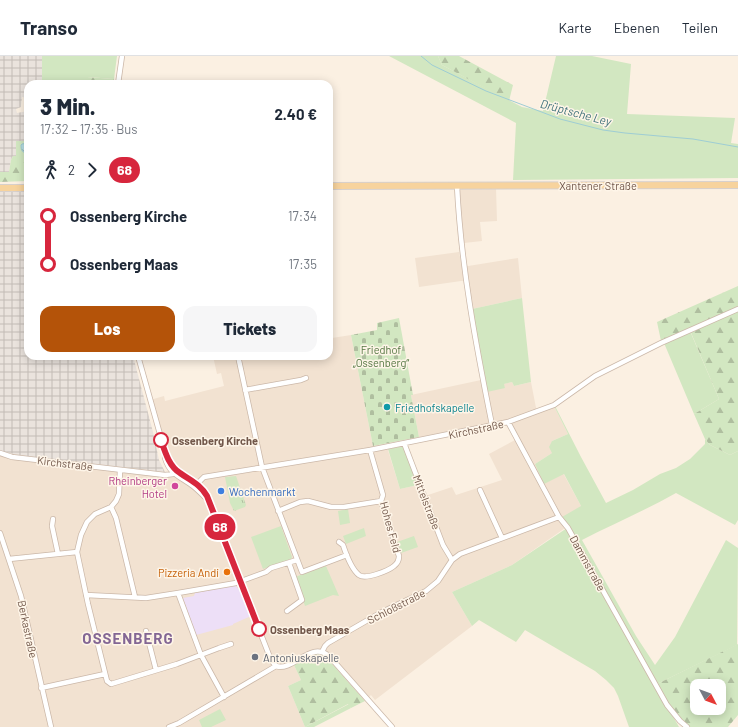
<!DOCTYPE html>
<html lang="de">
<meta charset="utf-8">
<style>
:root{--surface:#fff;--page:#f6f6f7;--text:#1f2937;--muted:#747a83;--line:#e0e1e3;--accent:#b45309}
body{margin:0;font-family:Barlow,sans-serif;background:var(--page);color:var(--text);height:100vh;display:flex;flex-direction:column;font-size:15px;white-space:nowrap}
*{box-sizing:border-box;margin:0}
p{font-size:13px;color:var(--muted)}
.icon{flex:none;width:22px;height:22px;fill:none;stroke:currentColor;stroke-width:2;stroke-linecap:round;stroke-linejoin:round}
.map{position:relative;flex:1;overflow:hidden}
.side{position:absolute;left:24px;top:24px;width:309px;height:280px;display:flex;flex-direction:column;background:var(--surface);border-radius:12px;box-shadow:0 2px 10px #0003}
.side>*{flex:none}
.badge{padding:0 8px;border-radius:13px;font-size:14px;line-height:26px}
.needle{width:26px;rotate:131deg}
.tools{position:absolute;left:690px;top:623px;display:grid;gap:8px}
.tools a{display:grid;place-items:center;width:36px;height:36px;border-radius:8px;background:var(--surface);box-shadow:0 2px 10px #0003;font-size:20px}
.map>.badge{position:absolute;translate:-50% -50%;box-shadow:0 0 0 2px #fff}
.legs{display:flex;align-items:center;gap:6px;height:44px;padding:0 16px;font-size:13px}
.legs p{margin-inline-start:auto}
.head{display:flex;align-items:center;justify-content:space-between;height:68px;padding:0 16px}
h1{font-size:22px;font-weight:800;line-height:30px}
.cta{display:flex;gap:8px;margin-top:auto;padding:8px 16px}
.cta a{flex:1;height:46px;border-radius:12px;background:var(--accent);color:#fff;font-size:16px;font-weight:800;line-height:46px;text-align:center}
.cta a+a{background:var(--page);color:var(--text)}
ul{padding:0 16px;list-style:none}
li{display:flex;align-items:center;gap:14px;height:48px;font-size:15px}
li i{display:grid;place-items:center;width:6px;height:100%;margin:0 5px;background:currentColor}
li i::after{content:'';width:10px;height:10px;margin:-5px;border:3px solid;border-radius:50%;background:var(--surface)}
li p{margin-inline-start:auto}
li:first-child i{background:linear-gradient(#0000 50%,currentColor 0)}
li:last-child i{background:linear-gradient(currentColor 50%,#0000 0)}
header{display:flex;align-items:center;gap:24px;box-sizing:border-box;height:56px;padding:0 20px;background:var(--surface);border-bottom:1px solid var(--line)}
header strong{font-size:19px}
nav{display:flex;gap:22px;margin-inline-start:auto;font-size:14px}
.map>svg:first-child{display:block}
.residential{fill:#f2e2d1}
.industrial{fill:url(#industrial-grid)}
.education{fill:#eddff7}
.grass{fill:#d2e7c1}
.forest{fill:url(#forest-firs);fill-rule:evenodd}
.cemetery{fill:url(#cemetery-stones)}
.park{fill:url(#park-tufts)}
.water{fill:url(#water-waves);stroke:#9ecdd4}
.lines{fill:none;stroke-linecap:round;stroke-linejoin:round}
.stream{stroke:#9ecdd4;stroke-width:1}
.minor-casing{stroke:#cbb8a9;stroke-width:6}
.major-casing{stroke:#d7d0cc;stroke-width:8}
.minor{stroke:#fff;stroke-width:4.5}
.major{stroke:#f7d39d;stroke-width:6}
.line-1-casing{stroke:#fff;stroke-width:9}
.line-1{stroke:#d7263d;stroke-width:6}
.culture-dot{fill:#0f9aa8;stroke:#fef5e8;stroke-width:1.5}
.stop-1-dot{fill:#fff;stroke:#d7263d;stroke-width:2}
.hotel-dot{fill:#d1479c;stroke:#fef5e8;stroke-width:1.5}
.shop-dot{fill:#3f7fe0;stroke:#fef5e8;stroke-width:1.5}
.food-dot{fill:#e8710a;stroke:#fef5e8;stroke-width:1.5}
.worship-dot{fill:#6b7280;stroke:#fef5e8;stroke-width:1.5}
.labels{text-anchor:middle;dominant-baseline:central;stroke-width:3;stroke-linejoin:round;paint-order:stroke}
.street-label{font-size:11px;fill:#71574a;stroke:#fef5e8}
.park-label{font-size:11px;fill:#547742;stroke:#fef5e8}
.culture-label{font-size:11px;fill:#0d838f;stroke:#fef5e8;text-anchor:start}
.stop-label{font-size:11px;font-weight:bold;fill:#71574a;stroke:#fef5e8;text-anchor:start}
.hotel-label{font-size:11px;fill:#b23c85;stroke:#fef5e8;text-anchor:end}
.shop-label{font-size:11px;fill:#366cbe;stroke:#fef5e8;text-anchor:start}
.food-label{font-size:11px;fill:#c56008;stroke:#fef5e8;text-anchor:end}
.worship-label{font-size:11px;fill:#5b616d;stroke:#fef5e8;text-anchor:start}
.water-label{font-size:12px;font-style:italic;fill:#42747d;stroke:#fef5e8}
.district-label{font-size:15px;font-weight:bold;letter-spacing:1px;fill:#836694;stroke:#fef5e8}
</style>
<header>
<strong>Transo</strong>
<nav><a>Karte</a><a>Ebenen</a><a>Teilen</a></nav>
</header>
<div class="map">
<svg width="738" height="671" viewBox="0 0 738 671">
<defs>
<pattern id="industrial-grid" width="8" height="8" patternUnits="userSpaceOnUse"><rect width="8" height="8" fill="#eae3dd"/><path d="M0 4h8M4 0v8" fill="none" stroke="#c2bbb5"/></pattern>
<pattern id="forest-firs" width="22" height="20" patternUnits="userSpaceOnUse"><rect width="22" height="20" fill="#d2e7c1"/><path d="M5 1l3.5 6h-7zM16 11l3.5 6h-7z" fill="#afbe9f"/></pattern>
<pattern id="cemetery-stones" width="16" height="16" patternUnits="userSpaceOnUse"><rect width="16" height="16" fill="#d2e7c1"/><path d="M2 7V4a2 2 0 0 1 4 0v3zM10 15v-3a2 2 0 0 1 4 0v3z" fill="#afbe9f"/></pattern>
<pattern id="park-tufts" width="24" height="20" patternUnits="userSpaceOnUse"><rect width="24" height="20" fill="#d2e7c1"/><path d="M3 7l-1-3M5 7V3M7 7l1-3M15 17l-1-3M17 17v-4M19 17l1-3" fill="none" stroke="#afbe9f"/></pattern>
<pattern id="water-waves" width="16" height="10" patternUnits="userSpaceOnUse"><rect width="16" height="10" fill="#b8dee3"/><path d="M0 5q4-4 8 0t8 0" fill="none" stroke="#9ab7ba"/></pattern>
</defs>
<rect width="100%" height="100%" fill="#fbf0e2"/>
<path class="residential" d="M 496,132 L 497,165 L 480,166 L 482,185 L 464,187 L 459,156 L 459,133 Z
M 459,196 L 462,211 L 518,202 L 522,242 L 472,253 L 468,224 L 419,231 L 415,202 Z
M 329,269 L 332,282 L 351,279 L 373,390 L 386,388 L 400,433 L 418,429 L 422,441 L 452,431 L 456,439 L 502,424 L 489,398 L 515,384 L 505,364 L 419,381 L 411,339 L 481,324 L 505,332 L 503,328 L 512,326 L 514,330 L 531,326 L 537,357 L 554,350 L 568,378 L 552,385 L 552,397 L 535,408 L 563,417 L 581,450 L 568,470 L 512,509 L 452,536 L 472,570 L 375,644 L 371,639 L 365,645 L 326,601 L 294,609 L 301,624 L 288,630 L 305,671 L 0,671 L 0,397 L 12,401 L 173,418 L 150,344 L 164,340 L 165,345 L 224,330 L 221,317 L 217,318 L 213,300 L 329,300 Z"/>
<path class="industrial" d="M 0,0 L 42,0 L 42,28 L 28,28 L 28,42 L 22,41 L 21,51 L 16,53 L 17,57 L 28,55 L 28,85 L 16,85 L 16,100 L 13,100 L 11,104 L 9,116 L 0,116 Z
M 0,135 L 28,136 L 28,300 L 133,300 L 153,376 L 159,404 L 165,416 L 18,399 L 0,395 Z"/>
<path class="education" d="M 235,529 L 240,535 L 251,560 L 233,568 L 233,569 L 196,579 L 183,542 L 194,540 L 195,537 Z"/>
<path class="grass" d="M 42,0 L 117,0 L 114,23 L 88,21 L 86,28 L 42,28 Z
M 389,0 L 438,0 L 442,9 L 522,51 L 543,55 L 556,0 L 592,0 L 631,8 L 627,58 L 735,62 L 731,87 L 738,88 L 738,122 L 513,124 L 516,67 Z
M 16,85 L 28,85 L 28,100 L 16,100 Z
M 522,242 L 531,326 L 514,330 L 512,326 L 504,328 L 505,332 L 487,336 L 472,253 Z
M 690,275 L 719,343 L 694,358 L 664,287 Z
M 554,350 L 555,350 L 581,401 L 606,447 L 633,434 L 660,418 L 676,412 L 690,403 L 705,388 L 705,383 L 710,389 L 730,399 L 738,395 L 738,464 L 735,469 L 676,437 C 646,454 613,468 582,484 L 636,580 L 655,609 L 675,581 L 726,484 L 738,492 L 737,589 L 657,628 L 562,461 L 581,450 L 564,418 L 544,428 L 535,408 L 552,397 L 549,391 L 552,385 L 568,378 Z
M 404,390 L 418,429 L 400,433 L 388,393 Z
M 348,453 L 350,467 L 340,469 L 338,455 Z
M 281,470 L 292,501 L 291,503 L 263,513 L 251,481 Z
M 364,472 L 366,480 L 346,488 L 343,480 Z
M 567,472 L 679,671 L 629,671 L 618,640 L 614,632 L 606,624 L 595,615 L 525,574 L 516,586 L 479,564 L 472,570 L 452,536 L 512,509 Z
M 414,480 L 418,491 L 401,497 L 397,486 Z
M 326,510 L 339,540 L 333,539 L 305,550 L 295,521 Z
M 349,648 L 351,652 L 314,671 L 305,671 Z
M 220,653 L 226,664 L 211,671 L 202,671 L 199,664 Z"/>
<path class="forest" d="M 438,0 L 459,0 L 513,29 L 509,45 L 442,9 Z
M 87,21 L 114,23 L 113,28 L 92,26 L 92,28 L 86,28 Z
M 13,100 L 28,100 L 28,125 L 0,126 L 0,116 L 9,116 L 11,104 Z
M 738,230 L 738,395 L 730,399 L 710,389 L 705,383 L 694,358 L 719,343 L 689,272 L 661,285 L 657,266 Z
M 738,588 L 738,659 L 728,671 L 687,671 L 667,649 L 657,628 ZM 697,630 L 719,630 L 719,652 L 697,652 Z
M 315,598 L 321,598 L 326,601 L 365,645 L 351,652 L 348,648 L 305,671 L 288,630 L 301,624 L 294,609 Z"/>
<path class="cemetery" d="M 399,262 L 413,339 L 411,339 L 419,381 L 373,390 L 351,279 L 377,274 L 377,267 Z"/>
<path class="park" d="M 236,420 L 246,449 L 245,451 L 234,455 L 230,447 L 225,421 Z"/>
<path class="water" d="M 28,87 L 28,97 C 22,97 21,94 21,89 L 22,88 Z"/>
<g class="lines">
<path class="stream" d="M 421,0 L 432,9 L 486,35 L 560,63 L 603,74 L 625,77 L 693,83 L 738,91"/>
<defs>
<path id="minor" d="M 118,28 L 122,0
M 457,130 C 461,210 476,290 492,369
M 138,300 L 165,396 C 168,404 172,412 180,417 C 190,425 200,428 207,440 L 271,604 L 276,610
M 238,300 L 262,411 L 302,516 L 347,499
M 245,334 L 301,324 L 306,322
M 508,366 L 559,461 L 568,472 L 667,649 L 680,665 L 687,671
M 404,387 L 443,489 L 452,504
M 0,397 L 12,401 L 165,419 L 173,418 L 176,414
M 165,402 C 170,419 180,420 193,430 C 198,434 202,438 207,443
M 120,414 L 119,438 L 116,445 L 111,451 L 95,458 L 87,466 L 81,479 L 77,496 L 88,548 L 107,625 L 111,628 L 177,608 L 219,592 L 231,588
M 194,431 L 204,421 L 370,394 L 508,366 L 554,349 L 595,320 L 661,287 L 738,253
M 480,434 L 502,482
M 111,451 L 116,462 L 135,541
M 278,455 L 300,446 L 308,445 L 331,451 L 344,451 L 381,445
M 53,463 L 52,470 L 58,498
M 0,477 L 21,540 L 51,671
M 339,486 L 343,489 C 346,498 351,513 359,519 C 365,524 388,515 394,510 C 398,507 399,504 399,500 L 381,445 L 383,439 L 370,394
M 9,503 L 77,496
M 178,537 L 201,599 L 224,641
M 86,539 L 146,542 L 178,537 L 236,527 L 266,516 L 271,512 L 297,504
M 287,555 L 302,544 L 289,507
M 146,575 L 156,614
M 322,596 L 325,590 L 328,587 L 380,557 L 426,535 L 438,525 L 452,504 L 460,498 L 559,461
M 41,632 L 105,618
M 169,671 L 179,667 L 276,610 C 294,616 311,583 330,601 L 392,671"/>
<path id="major" d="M 329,130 L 738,129
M 0,132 L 28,132"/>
</defs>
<use href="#minor" class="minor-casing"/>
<use href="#major" class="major-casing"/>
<use href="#minor" class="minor"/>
<use href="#major" class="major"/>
</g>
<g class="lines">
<defs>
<path id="line-1" d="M 161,384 C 165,396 169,410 180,417 C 191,425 200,428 207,440 L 259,573"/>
</defs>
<use href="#line-1" class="line-1-casing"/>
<use href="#line-1" class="line-1"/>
</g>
<circle class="culture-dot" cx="387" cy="351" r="4"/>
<g class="stop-1-dot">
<circle cx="161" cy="384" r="7"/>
<circle cx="259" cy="573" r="7"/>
</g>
<circle class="hotel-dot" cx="175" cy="430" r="4"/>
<circle class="shop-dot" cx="221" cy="435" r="4"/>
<circle class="food-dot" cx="227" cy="516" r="4"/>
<circle class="worship-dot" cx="255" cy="601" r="4"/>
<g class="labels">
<g class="street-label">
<text x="598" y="129">Xantener Straße</text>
<text transform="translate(476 373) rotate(-12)">Kirchstraße</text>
<text transform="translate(65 407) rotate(7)">Kirchstraße</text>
<text transform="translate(427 446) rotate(69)">Mittelstraße</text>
<text transform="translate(391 471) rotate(75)">Hohes Feld</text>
<text transform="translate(588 507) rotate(61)">Dammstraße</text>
<text transform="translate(396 550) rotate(-27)">Schloßstraße</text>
<text transform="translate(28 573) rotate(78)">Berkastraße</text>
</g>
<g class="park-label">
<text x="381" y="293">Friedhof<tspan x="381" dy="13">„Ossenberg“</tspan></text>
</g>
<g class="culture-label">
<text x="395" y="351">Friedhofskapelle</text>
</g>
<g class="stop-label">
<text x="172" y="384">Ossenberg Kirche</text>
<text x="270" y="573">Ossenberg Maas</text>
</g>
<g class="hotel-label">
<text x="167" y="424">Rheinberger<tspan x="167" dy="13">Hotel</tspan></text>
</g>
<g class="shop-label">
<text x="229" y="435">Wochenmarkt</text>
</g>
<g class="food-label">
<text x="219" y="516">Pizzeria Andi</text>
</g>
<g class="worship-label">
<text x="263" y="601">Antoniuskapelle</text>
</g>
<g class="water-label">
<text transform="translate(576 56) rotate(15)">Drüptsche Ley</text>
</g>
<g class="district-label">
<text x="128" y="582">OSSENBERG</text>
</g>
</g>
</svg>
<div class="tools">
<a><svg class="needle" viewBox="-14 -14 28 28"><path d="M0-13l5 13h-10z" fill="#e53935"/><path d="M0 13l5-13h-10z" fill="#747a83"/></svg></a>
</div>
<b class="badge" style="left:220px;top:471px;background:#d7263d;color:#fff">68</b>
<section class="side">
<div class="head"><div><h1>3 Min.</h1><p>17:32 – 17:35 · Bus</p></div><b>2.40 €</b></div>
<div class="legs"><svg class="icon" aria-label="walk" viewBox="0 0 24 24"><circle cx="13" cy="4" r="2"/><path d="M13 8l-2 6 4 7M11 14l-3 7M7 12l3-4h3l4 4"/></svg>2<svg class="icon" aria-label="forward" viewBox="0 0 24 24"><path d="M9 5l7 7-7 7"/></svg><b class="badge" style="background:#d7263d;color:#fff">68</b></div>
<ul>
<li><i style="color:#d7263d"></i><b>Ossenberg Kirche</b><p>17:34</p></li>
<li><i style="color:#d7263d"></i><b>Ossenberg Maas</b><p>17:35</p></li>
</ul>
<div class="cta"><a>Los</a><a>Tickets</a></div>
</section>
</div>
